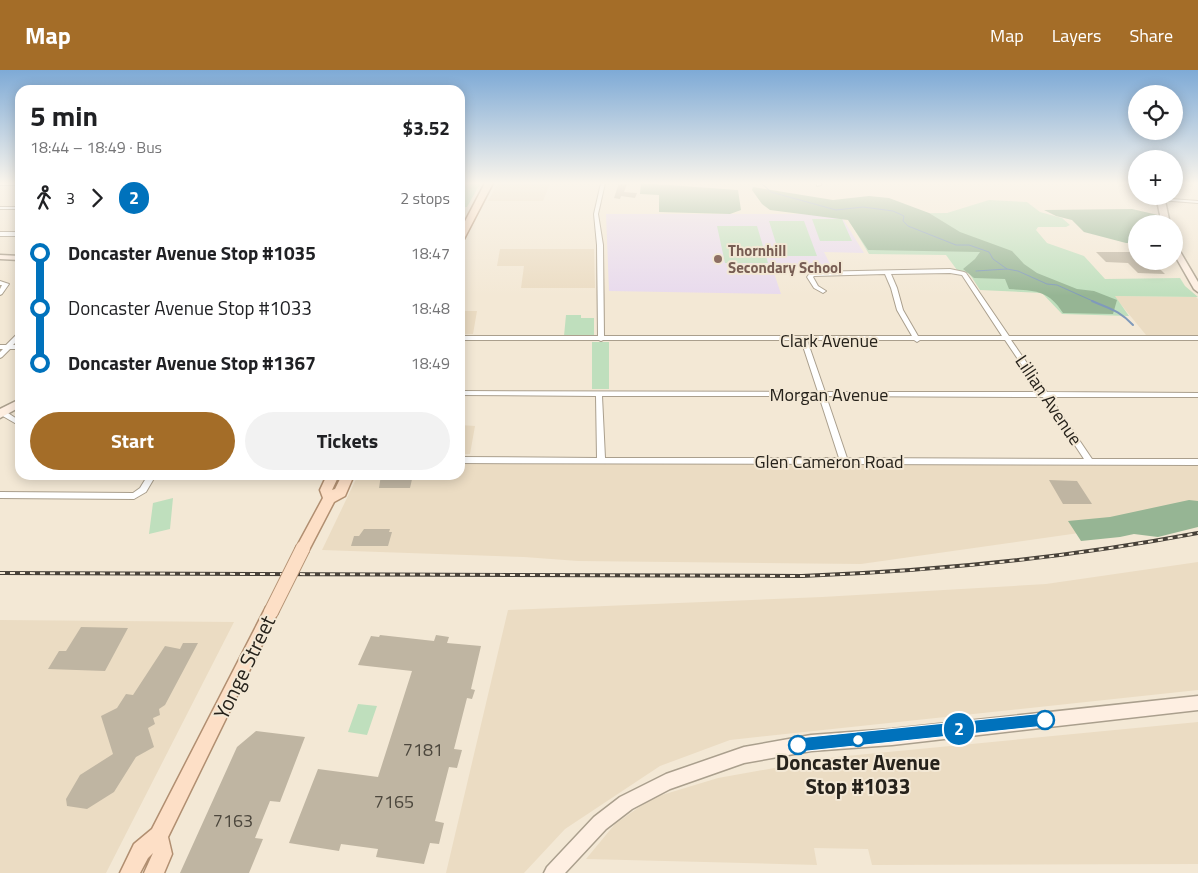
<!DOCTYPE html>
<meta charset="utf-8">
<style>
:root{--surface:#fff;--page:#f2f2f2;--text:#202124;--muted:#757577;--accent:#a46d28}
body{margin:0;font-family:"Titillium Web",sans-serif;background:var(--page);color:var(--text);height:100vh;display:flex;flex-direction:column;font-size:19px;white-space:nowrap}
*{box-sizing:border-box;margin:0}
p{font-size:16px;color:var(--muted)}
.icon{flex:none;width:28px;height:28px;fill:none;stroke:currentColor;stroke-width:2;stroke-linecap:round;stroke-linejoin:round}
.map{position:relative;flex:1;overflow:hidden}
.panel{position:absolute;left:15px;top:15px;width:450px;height:395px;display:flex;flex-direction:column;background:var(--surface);border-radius:15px;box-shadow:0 2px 12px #0003}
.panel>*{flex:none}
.badge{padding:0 10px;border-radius:16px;font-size:18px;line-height:32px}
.controls{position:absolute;left:1128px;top:15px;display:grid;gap:10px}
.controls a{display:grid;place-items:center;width:55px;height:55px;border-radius:50%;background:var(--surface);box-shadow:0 2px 12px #0003;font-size:25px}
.map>.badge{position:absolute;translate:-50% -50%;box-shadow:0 0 0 2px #fff}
.legs{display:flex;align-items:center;gap:8px;height:55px;padding:0 15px;font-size:16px}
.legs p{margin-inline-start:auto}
.summary{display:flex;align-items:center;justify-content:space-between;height:85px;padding:0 15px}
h1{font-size:28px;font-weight:700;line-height:38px}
.primary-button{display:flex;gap:10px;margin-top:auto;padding:10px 15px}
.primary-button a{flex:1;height:58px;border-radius:30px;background:var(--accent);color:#fff;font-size:20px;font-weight:700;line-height:58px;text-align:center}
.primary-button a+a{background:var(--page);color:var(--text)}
ul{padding:0 15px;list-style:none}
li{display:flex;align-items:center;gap:18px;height:55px;font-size:19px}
li i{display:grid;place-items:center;width:8px;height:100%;margin:0 6px;background:currentColor}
li i::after{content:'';width:12px;height:12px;margin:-6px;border:4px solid;border-radius:50%;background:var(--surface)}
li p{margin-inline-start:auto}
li:first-child i{background:linear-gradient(#0000 50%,currentColor 0)}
li:last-child i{background:linear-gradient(currentColor 50%,#0000 0)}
header{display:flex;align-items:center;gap:30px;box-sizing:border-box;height:70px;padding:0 25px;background:var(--accent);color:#fff}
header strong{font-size:24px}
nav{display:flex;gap:28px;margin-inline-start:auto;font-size:18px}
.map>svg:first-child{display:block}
.built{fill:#ebdcc3}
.education{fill:#e8daed}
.green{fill:#bfdfbd}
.forest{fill:#96b594}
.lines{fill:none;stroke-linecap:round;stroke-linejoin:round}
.stream-far1{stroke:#809abb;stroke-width:1}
.stream{stroke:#809abb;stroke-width:2}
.building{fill:#bfb5a2}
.street-casing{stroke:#aa9f8d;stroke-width:2}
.secondary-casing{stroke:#aa9f8d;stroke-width:3}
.primary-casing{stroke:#b18f71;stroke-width:3}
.street{fill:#fff;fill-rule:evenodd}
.secondary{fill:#feefe2;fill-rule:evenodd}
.primary{fill:#fddfc6;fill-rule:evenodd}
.rail-casing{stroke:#474139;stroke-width:4}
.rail{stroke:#f3e8d5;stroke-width:2;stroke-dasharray:5;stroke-linecap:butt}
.primary-bridge-casing{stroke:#b18f71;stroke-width:16;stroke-linecap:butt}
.primary-bridge{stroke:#fddfc6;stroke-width:14}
.line-1{fill:#0072bc;stroke:#fff}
.education-dot{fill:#8d6e63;stroke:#f3e8d5;stroke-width:2}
.stop-1-dot{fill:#fff;stroke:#0072bc;stroke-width:2.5}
.labels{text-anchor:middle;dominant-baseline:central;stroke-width:4;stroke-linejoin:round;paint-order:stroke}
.far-education-label{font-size:15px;font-weight:bold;fill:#785e54;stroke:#f3e8d5;text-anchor:start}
.street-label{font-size:18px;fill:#26221b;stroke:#f3e8d5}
.near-number-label{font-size:18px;fill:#4c473d}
.near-street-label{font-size:21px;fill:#26221b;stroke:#f3e8d5}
.near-stop-label{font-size:21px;font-weight:bold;fill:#26221b;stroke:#f3e8d5}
</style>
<header>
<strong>Map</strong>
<nav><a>Map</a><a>Layers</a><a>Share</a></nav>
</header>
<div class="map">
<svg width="1198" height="803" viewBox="0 0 1198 803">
<rect width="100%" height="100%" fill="#f3e8d5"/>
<path class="built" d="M 498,113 L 550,113 L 543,131 L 488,131 Z
M 500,179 L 594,179 L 595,218 L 521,218 L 524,196 L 497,196 Z
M 1114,226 L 1196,227 L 1198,229 L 1198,265 L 1146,265 Z
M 460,241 L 477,241 L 473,264 L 460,264 Z
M 460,355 L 475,356 L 470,384 L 460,384 Z
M 460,393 L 1198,396 L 1198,446 L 861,494 L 578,491 L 524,487 L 322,480 L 358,405 L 460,405 Z
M 1198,492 L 1198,620 L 730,670 L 660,696 L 565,759 L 524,803 L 446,803 L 508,540 L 822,527 L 1046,514 Z
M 0,550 L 234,552 L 106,803 L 0,803 Z
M 1198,652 L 1198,794 L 872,795 L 868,779 L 814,778 L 817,795 L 586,789 L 615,754 L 652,728 L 718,708 L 836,687 Z"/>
<path class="education" d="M 606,144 L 840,144 L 864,183 L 824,182 L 831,196 L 772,197 L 781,224 L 609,221 Z"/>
<path class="green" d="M 460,114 L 480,114 L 467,137 L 460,137 Z
M 989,130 L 1027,132 L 1040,142 L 1062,148 L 1070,155 L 1066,157 L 1038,157 L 1036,160 L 1047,173 L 1084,186 L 1105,209 L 1180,208 L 1185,216 L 1198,227 L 1115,226 L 1129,246 L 1062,244 L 1042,223 L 980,220 L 969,203 L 957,200 L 946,185 L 869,184 L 845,144 L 947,143 Z
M 812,149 L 842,149 L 852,171 L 820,171 Z
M 769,151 L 804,151 L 817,186 L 780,186 Z
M 717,156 L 757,156 L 768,193 L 725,193 Z
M 566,245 L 581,245 L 581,248 L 594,248 L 594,266 L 564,266 Z
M 592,272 L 609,272 L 609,319 L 592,319 Z
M 173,428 L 170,459 L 149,464 L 153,433 Z
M 358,634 L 377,636 L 367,665 L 348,662 Z"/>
<path class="forest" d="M 641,113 L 738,120 L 741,140 L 730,144 L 659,142 L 659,125 L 640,124 Z
M 753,117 L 833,130 L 869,126 L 889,128 L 929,143 L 960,162 L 1012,181 L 1024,194 L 1037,203 L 1077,219 L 1094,221 L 1117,230 L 1113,244 L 1063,243 C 1048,219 1034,221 1009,219 L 1005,209 L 974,208 L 963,199 L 975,189 L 980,182 L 868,180 L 848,150 L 770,140 L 762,134 L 752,120 Z
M 1132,139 L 1158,145 L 1160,154 L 1136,154 L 1136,173 L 1126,173 L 1084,162 L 1072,150 L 1056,146 L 1044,140 Z
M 1189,430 L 1198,431 L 1198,457 L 1158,467 L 1134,464 L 1120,467 L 1081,471 L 1068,451 L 1110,447 Z"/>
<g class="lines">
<path class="stream-far1" d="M 761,113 L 771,122 L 836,140 L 863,137 L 893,141 L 904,146 L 903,151 L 908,156 L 956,175 L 969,175 L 989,182 L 993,189 L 1007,199
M 976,201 L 1007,199 L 1018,201 L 1047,214 L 1057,215 L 1095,232"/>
<path class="stream" d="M 1092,231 C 1110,239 1119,240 1133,255"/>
</g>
<path class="building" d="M 619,113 L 627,114 L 624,122 L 637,123 L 635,128 L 621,126 L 620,129 L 614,128 Z
M 1096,182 L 1135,182 L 1136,191 L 1152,191 L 1165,204 L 1138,203 L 1128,193 L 1106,192 Z
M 381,405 L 413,405 L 410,418 L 379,418 Z
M 1049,410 L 1077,411 L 1092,434 L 1063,434 Z
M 364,459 L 390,459 L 389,462 L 392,462 L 388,476 L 351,476 L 354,466 L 359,466 Z
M 81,557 L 128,558 L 105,601 L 48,599 L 59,581 L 66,581 Z
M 380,565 L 434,571 L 436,565 L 449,567 L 447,573 L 481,576 L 471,619 L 475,620 L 472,629 L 467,628 L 454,679 L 462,680 L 457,698 L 449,697 L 435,751 L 444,753 L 439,774 L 430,773 L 424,794 L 376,787 L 378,779 L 341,774 L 339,781 L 289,773 L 318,699 L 378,707 L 412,601 L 358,595 L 371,566 L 379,567 Z
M 183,573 L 198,573 L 165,635 L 159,639 L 160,645 L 153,648 L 155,654 L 148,658 L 154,677 L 136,687 L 114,722 L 87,739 L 67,736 L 66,729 L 80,705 L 113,684 L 101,646 L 117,638 L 126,624 L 133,625 L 165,576 L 180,579 Z
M 256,661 L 305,667 L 280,732 L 270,731 L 255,768 L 263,769 L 249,803 L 180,803 L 237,677 Z"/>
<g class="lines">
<defs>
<path id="street" d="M 0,113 L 20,113 L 20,115 L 0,115 Z
M 601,113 L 605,113 L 598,144 L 603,175 L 604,266 L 912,266 L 897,240 L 891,218 L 885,204 L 814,206 L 813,207 L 818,216 L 826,221 L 823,223 L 814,218 L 807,207 L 810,203 L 812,202 L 950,199 L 964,202 L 966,203 L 1009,266 L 1198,266 L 1198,270 L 1011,270 L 1047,322 L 1198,323 L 1198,327 L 1050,327 L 1092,389 L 1198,389 L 1198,395 L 460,393 L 460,387 L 597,388 L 596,326 L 460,325 L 460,321 L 818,322 L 801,270 L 603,270 L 601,271 L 599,270 L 460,270 L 460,266 L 598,266 L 597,175 L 594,144 ZM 950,203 L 962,205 L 1002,266 L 918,266 L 903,240 L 897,218 L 891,204 ZM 807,270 L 914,270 L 917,272 L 920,270 L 1005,270 L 1040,322 L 825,322 ZM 602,326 L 819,326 L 839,388 L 605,388 ZM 826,326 L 1043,327 L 1084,389 L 847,388 Z
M 817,113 L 821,113 L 821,115 L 817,116 Z
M 1158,128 L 1198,131 L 1198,133 L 1160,130 L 1158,129 Z
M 0,137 L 20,137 L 20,139 L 0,139 Z
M 0,162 L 20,162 L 20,166 L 0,166 Z
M 0,211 L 9,214 L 2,224 L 0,225 L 0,219 L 2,215 L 0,215 Z
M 20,262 L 20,268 L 13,275 L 20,275 L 20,279 L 10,279 L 2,287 L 0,288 L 0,282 L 3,279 L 0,279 L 0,275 L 6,275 L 18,263 Z
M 1,341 L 5,341 L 20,351 L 20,356 L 1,345 Z
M 148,405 L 156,405 L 146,422 L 134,429 L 0,428 L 0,422 L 133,423 L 140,418 Z"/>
<path id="secondary" d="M 1156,126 L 1164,126 L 1170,154 L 1162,154 Z
M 1174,176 L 1178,178 L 1198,212 L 1198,222 L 1194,219 L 1174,184 Z
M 0,185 L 20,186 L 20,190 L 0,189 Z
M 20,329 L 20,337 L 0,348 L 0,339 Z
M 1198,626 L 1198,640 L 892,675 L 811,681 L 744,693 L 670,719 L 632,739 L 606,759 L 565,803 L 544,803 L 547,797 L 594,747 L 620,727 L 666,704 L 744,677 L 811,665 L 892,659 Z"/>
<path id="primary" d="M 485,113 L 493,113 L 464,169 L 460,172 L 460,161 Z
M 327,405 L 339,405 L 332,420 L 335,419 L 342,405 L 354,405 L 345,426 L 334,432 L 308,482 L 303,484 L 298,482 L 296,478 L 323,428 L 320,420 Z
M 271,535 L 276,537 L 278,542 L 168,767 L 172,784 L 164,803 L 144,803 L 153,783 L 148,788 L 140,803 L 120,803 L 134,774 L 152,759 L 266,537 Z"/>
</defs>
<use href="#street" class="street-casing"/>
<use href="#secondary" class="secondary-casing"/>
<use href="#primary" class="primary-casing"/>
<use href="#street" class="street"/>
<use href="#secondary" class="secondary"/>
<use href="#primary" class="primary"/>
<defs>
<path id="rail" d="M 0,503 L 802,506 C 936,501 1067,488 1198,463"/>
</defs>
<use href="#rail" class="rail-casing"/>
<use href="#rail" class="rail"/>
<defs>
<path id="primary-bridge" d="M 271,542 L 303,478"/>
</defs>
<use href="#primary-bridge" class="primary-bridge-casing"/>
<use href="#primary-bridge" class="primary-bridge"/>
</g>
<linearGradient id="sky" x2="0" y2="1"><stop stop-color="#7eaad6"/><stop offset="0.5" stop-color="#faf5ec"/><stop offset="1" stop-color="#faf5ec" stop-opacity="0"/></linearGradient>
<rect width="1198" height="226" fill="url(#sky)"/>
<path class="line-1" d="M 1045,643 L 1050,645 L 1052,650 L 1050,654 L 1045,656 L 798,682 L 793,680 L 791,675 L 793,670 L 798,668 Z"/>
<circle class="education-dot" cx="718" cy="189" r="5"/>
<g class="stop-1-dot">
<circle cx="1045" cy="650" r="9"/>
<circle cx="858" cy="670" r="6"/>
<circle cx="798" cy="675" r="9"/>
</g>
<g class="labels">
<g class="far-education-label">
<text x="728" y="180">Thornhill<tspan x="728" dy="17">Secondary School</tspan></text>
</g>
<g class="street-label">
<text x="829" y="270">Clark Avenue</text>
<text x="829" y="324">Morgan Avenue</text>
<text transform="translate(1049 330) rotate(56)">Lillian Avenue</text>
<text x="829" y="391">Glen Cameron Road</text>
</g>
<g class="near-number-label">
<text x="423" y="679">7181</text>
<text x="394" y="731">7165</text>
<text x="233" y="750">7163</text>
</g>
<g class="near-street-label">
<text transform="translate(244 597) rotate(-64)">Yonge Street</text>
</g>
<g class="near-stop-label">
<text x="858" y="692">Doncaster Avenue<tspan x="858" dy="24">Stop #1033</tspan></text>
</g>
</g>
</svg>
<div class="controls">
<a><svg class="icon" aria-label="locate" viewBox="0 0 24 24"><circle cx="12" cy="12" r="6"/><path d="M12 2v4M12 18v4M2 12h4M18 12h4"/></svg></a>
<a>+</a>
<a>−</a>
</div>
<b class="badge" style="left:959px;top:659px;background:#0072bc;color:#fff">2</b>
<section class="panel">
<div class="summary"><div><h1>5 min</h1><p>18:44 – 18:49 · Bus</p></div><b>$3.52</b></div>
<div class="legs"><svg class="icon" aria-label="walk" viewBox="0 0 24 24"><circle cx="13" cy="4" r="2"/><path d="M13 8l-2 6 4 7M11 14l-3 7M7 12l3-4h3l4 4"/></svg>3<svg class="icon" aria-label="forward" viewBox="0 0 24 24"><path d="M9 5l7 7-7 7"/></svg><b class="badge" style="background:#0072bc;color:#fff">2</b><p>2 stops</p></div>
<ul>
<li><i style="color:#0072bc"></i><b>Doncaster Avenue Stop #1035</b><p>18:47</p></li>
<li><i style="color:#0072bc"></i><span>Doncaster Avenue Stop #1033</span><p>18:48</p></li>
<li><i style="color:#0072bc"></i><b>Doncaster Avenue Stop #1367</b><p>18:49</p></li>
</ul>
<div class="primary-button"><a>Start</a><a>Tickets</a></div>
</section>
</div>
